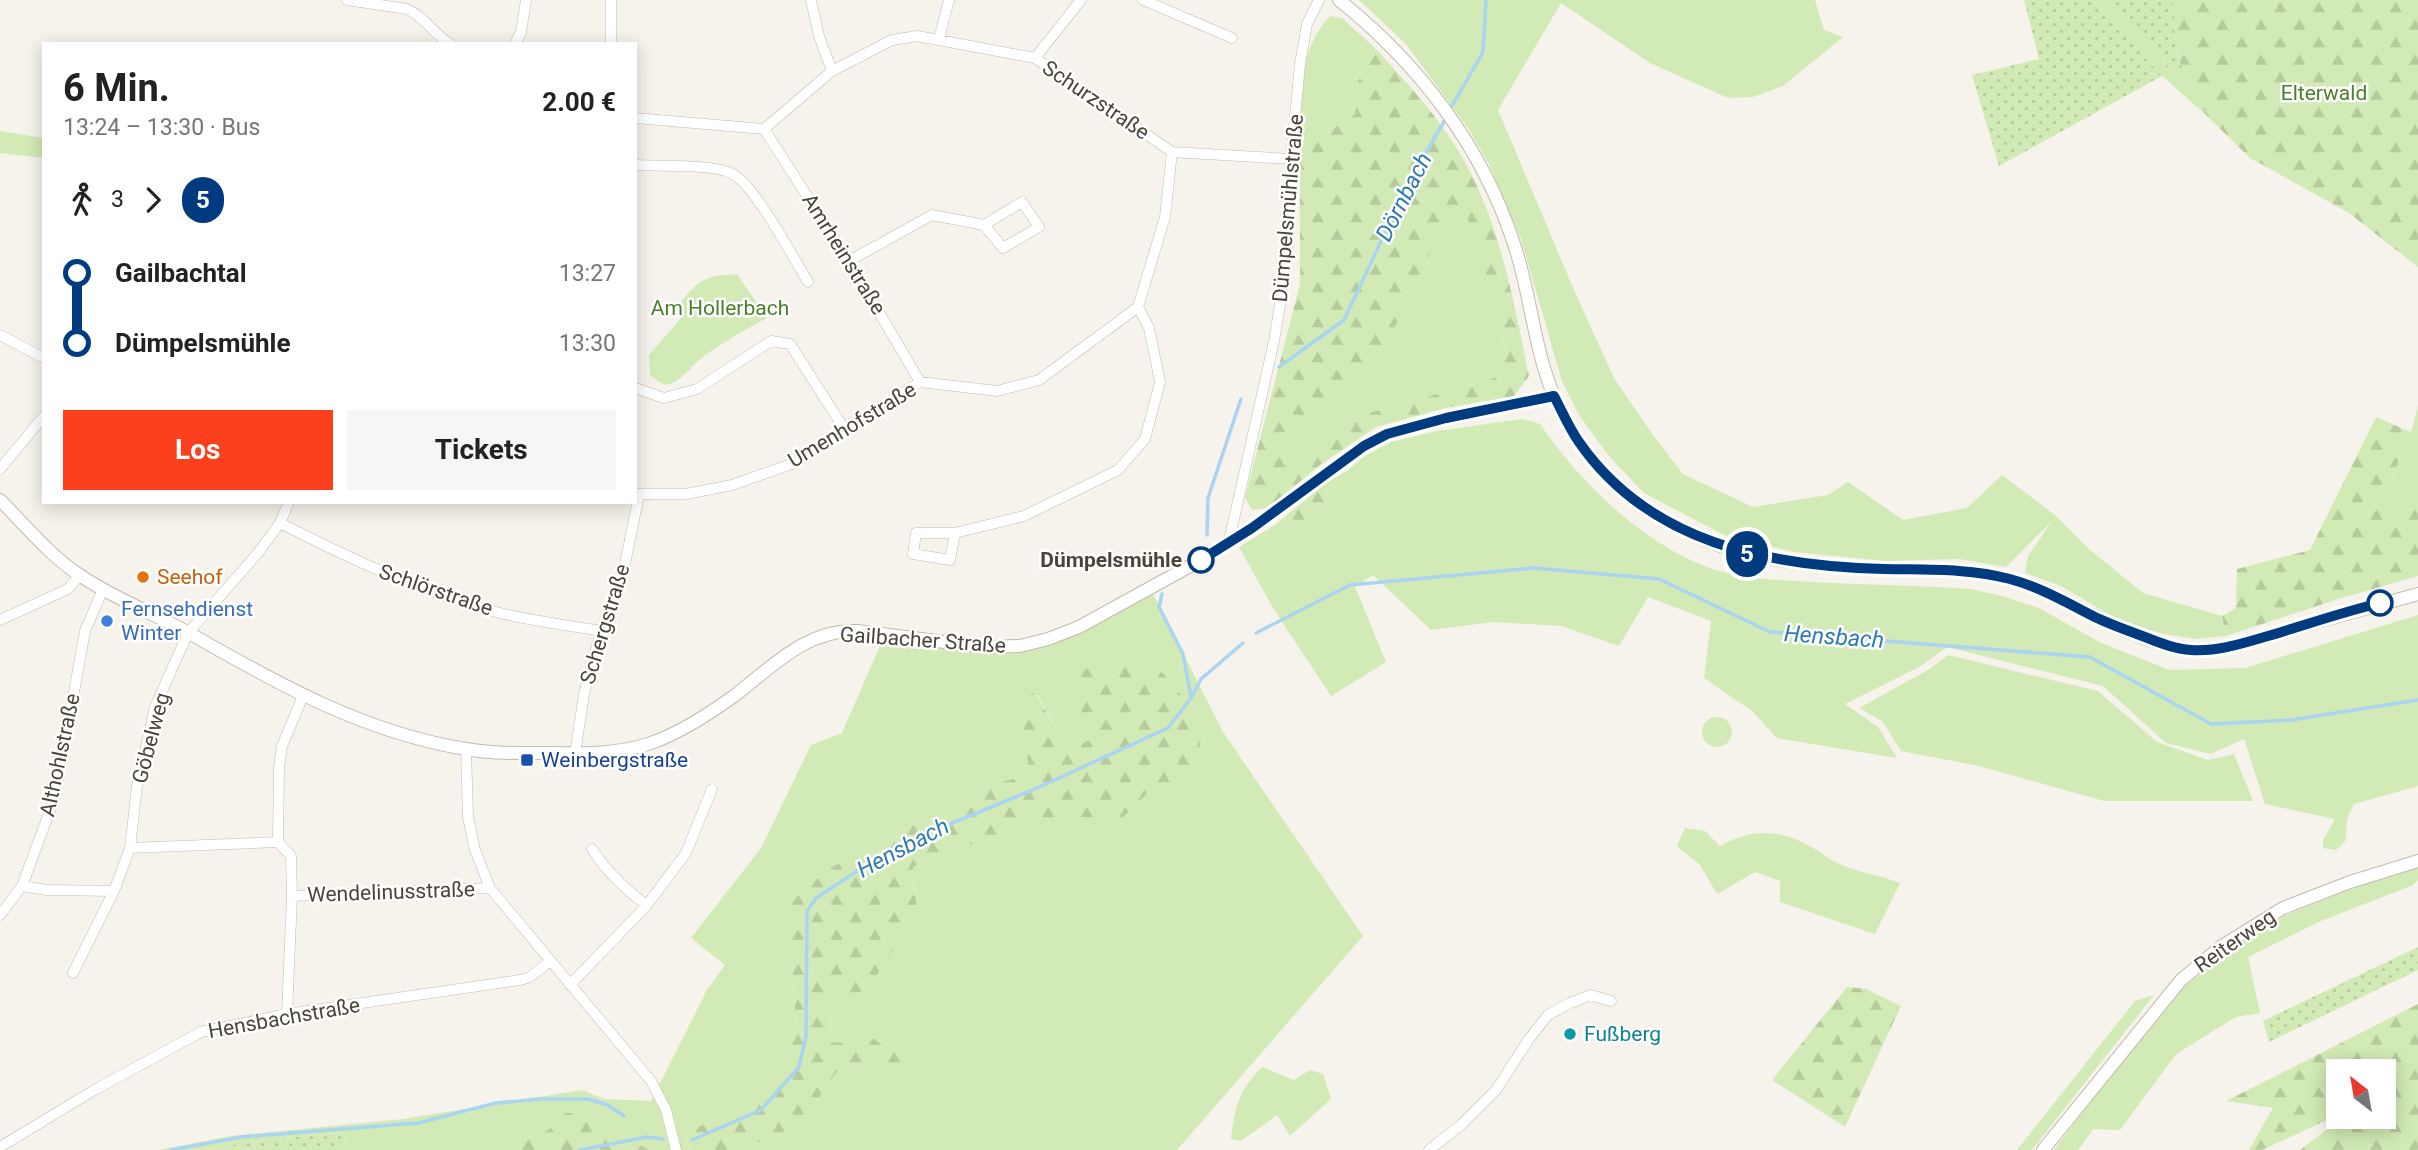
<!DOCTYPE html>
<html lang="de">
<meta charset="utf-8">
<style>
:root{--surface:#fff;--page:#f6f6f6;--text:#222;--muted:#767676;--accent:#fc3f1d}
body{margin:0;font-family:Roboto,sans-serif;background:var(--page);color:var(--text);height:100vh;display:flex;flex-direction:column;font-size:26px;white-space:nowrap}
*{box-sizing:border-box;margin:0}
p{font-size:23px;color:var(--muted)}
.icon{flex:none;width:38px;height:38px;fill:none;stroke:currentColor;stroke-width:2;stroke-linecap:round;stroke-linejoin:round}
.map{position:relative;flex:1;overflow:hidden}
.details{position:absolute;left:42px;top:42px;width:595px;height:462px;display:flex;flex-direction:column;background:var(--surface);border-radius:0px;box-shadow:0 4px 18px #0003}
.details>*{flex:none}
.badge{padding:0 14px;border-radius:23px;font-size:24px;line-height:46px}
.needle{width:46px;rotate:329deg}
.controls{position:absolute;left:2326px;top:1059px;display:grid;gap:14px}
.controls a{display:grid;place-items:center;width:70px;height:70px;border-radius:0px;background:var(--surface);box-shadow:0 4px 18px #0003;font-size:35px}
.map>.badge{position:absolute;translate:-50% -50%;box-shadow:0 0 0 4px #fff}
.legs{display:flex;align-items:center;gap:10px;height:77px;padding:0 21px;font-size:23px}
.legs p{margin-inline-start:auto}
.head{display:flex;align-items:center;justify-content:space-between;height:119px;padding:0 21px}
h1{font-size:38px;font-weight:700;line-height:52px}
.primary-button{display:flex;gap:14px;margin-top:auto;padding:14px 21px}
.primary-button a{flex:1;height:80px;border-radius:0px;background:var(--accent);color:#fff;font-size:28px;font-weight:700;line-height:80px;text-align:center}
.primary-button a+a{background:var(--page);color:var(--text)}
ul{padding:0 21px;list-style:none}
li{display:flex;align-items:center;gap:24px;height:70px;font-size:26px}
li i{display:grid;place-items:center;width:10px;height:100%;margin:0 9px;background:currentColor}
li i::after{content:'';width:18px;height:18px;margin:-9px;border:5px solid;border-radius:50%;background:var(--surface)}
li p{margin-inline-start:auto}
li:first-child i{background:linear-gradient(#0000 50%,currentColor 0)}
li:last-child i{background:linear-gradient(currentColor 50%,#0000 0)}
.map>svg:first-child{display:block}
.green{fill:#d2eab5}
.forest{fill:url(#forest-firs);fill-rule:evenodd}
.garden{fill:url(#garden-dots)}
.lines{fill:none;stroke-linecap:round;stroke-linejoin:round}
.stream{stroke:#a9d4f2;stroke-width:3.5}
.minor-casing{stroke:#c2bbae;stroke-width:11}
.tertiary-casing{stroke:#c2bbae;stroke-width:14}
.minor{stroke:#fff;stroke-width:10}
.tertiary{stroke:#fff;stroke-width:12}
.line-1-casing{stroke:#fff;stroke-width:16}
.line-1{stroke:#003b80;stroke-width:10}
.stop-1-dot{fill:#fff;stroke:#003b80;stroke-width:3.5}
.food-dot{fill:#e8710a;stroke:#fff;stroke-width:2.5}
.shop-dot{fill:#3f7fe0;stroke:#fff;stroke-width:2.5}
.transit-dot{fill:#1a4fb4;stroke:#fff;stroke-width:2.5}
.culture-dot{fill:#0f9aa8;stroke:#fff;stroke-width:2.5}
.labels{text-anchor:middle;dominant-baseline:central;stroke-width:5;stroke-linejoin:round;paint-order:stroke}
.park-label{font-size:21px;fill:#4a7f2a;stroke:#fff}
.street-label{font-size:21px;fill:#4b4439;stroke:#fff}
.stop-label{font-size:21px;font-weight:bold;fill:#4b4439;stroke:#fff;text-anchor:end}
.food-label{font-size:21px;fill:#c56008;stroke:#fff;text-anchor:start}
.shop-label{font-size:21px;fill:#366cbe;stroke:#fff;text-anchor:start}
.transit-label{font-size:21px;fill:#164399;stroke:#fff;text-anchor:start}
.culture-label{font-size:21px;fill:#0d838f;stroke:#fff;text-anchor:start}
.water-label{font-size:23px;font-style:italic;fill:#2e7ab2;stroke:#fff}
</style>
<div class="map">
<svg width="2418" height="1150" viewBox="0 0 2418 1150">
<defs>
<pattern id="forest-firs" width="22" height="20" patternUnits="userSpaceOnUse" patternTransform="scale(1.75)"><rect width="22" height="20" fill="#d2eab5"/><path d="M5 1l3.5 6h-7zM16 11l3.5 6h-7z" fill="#b6ca9c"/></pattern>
<pattern id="garden-dots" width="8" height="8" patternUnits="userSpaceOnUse" patternTransform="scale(1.75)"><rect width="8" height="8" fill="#d2eab5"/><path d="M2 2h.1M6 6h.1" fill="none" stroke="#b6ca9c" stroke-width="1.8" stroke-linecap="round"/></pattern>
</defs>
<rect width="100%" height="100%" fill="#f6f3ec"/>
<path class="green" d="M 1359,0 L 1815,0 L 1824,30 L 1843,37 L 1783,86 L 1753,97 L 1728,98 L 1650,63 L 1561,3 L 1498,110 L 1574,290 L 1614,378 L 1655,438 L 1683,474 L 1753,507 L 1828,495 L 1848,482 L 1903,520 L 1967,508 L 2002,475 L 2056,516 L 2089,549 L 2143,593 L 2222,616 L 2226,636 L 2195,639 L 2164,634 L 2137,626 L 2110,615 L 2061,586 L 2025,573 L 2028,556 L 2052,521 L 2006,567 L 1959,559 L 1885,561 L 1795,552 L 1730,538 L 1644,493 L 1608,455 L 1579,415 L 1562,381 L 1521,239 L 1489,164 L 1468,128 L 1406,44 Z
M 2091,0 L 2105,0 L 2167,67 L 2192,87 L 2206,115 L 2162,76 Z
M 1330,16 L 1342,18 L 1376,49 L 1358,81 L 1355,114 L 1334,128 L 1300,138 C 1302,95 1298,49 1330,16 Z
M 0,131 L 44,138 L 44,158 L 0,153 Z
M 1466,212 L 1493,295 L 1507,357 L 1495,378 L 1351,418 L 1282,464 L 1306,417 L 1343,389 L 1375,360 L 1414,294 L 1442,223 Z
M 737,274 L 767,318 C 746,329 724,342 704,356 C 693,364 684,379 670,384 C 662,386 656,380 650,375 L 649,355 L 683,316 L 680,303 C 700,278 706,276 737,274 Z
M 2418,406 L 2418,509 L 2396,510 L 2385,493 L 2411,432 Z
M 1522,419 L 1540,424 C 1578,480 1642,543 1707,567 C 1739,579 1777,580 1812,582 C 1865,585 1918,585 1971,589 L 2002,596 L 2039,608 L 2101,643 L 2170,670 L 2245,668 L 2418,615 L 2418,786 L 2354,804 L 2347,819 L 2346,840 L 2336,850 L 2323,848 L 2323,840 L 2335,819 L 2265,804 L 2244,739 L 2211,754 L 2166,743 L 2103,686 L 1947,647 L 1921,666 L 1845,704 L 1878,727 L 1897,758 L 1777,738 L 1752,711 L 1704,678 L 1711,621 L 1648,597 L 1619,646 L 1561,626 L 1494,622 L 1431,630 L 1373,575 L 1355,587 L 1386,662 L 1331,696 L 1273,608 L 1239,547 L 1275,525 L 1308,526 L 1327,511 L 1326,483 L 1347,471 L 1363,457 L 1391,442 L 1437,431 Z
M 1153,594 L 1223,732 L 1363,936 L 1177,1150 L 737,1150 L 790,1131 L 818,1099 L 841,1066 L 871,1065 L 896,1077 L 908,1062 L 874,1039 L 830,1043 L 831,996 L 866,992 L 917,913 L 913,867 L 957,845 L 992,844 L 1017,821 L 1060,817 L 1120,819 L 1150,791 L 1093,738 L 1069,750 L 1036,693 L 1027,775 L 990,785 L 951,811 L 906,828 L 828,869 L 791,903 L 783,922 L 791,942 L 796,1030 L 784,1065 L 757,1097 L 736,1114 L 685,1131 L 689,1150 L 649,1150 L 582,1113 L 565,1113 C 552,1133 536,1136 514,1140 L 507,1150 L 345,1150 L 346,1132 L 275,1139 L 199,1150 L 159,1150 L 231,1136 L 403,1119 L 582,1090 L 604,1099 L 651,1101 L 707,990 L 725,965 L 691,938 L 761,848 L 811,745 L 842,733 L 883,639 L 984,652 L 1043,647 L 1094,625 Z
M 1948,655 L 2098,691 L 2157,742 L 2208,760 L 2234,754 L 2253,801 L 2104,801 L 1979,766 L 1901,751 L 1883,722 L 1859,708 L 1928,670 Z
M1702 732a15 15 0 1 1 30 0a15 15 0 1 1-30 0Z
M 1685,828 L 1705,831 L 1720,846 C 1753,828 1781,829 1813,848 C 1821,852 1828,859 1837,863 C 1856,872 1880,875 1900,883 L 1875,934 L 1780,902 L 1780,881 L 1755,872 L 1717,894 L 1700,865 L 1677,846 Z
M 2418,865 L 2418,880 L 2413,885 L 2321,921 L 2248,957 L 2260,1013 L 2236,1017 L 2176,1054 L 2120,1130 L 2093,1129 L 2078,1150 L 2054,1150 L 2116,1068 L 2180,990 L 2227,952 L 2286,915 L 2370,881 Z
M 2154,995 L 2032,1150 L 2017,1150 L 2135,1001 Z
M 1262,1067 L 1294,1080 L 1310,1070 L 1323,1074 L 1331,1099 L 1290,1136 L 1277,1115 L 1241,1141 L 1231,1139 C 1235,1105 1239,1091 1262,1067 Z"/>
<path class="forest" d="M 2173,0 L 2418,0 L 2418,267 L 2349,213 L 2250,158 L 2206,115 L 2180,63 L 2175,43 Z
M 1376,49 C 1408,84 1441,119 1465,162 C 1501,228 1514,303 1529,376 L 1514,396 L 1445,408 L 1376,427 L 1320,465 L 1268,508 L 1252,510 L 1245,497 L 1300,284 L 1300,138 L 1334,128 L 1355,114 L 1358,81 ZM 1466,213 L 1493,295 L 1507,357 L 1495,378 L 1351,418 L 1283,463 L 1306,417 L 1343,389 L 1375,360 L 1414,294 L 1442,223 Z
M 2376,417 L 2411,432 L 2385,493 L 2396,510 L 2418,509 L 2418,576 L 2335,600 L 2226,636 L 2222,616 L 2236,608 L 2237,569 L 2310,550 Z
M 1326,483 L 1327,511 L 1308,527 L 1275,525 Z
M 1111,661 L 1142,664 L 1163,673 L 1196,713 L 1202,732 L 1198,755 L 1177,789 L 1150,791 L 1121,819 L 1060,817 L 1017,821 L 992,844 L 957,845 L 913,867 L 917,913 L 866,992 L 831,997 L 830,1043 L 874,1039 L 908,1061 L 896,1078 L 871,1065 L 841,1066 L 818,1099 L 790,1131 L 737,1150 L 689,1150 L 685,1131 L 736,1114 L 757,1097 L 784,1065 L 796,1030 L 791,942 L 783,922 L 790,903 L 828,869 L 906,828 L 951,811 L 990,785 L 1027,775 L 1028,759 L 1019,746 L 1025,696 L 1035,693 L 1069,750 L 1093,738 L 1070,683 L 1076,672 Z
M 1847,987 L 1866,989 L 1901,1006 L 1845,1127 L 1772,1080 Z
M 2418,1004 L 2418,1150 L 2300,1150 L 2343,1117 L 2384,1116 L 2384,1071 L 2338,1071 L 2338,1115 L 2262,1150 L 2249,1150 L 2273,1108 L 2226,1101 Z
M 565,1113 L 582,1113 L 649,1150 L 507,1150 L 514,1140 C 536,1136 552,1133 565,1113 Z"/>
<path class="garden" d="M 2024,0 L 2091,0 L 2162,76 L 1999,166 L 1972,75 L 2039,59 Z
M 2105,0 L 2173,0 L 2175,43 L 2180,63 L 2192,87 L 2167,67 Z
M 2418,947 L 2418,970 L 2269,1042 L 2263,1021 Z
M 346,1132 L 345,1150 L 199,1150 L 275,1139 Z"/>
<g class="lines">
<path class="stream" d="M 1449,111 L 1483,52 L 1486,0
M 1279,367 L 1344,320 L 1409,182 L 1446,118
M 1207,535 L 1208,498 L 1241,399
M 1162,594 L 1159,607 L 1183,654 L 1191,697
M 1256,633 L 1350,585 L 1534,568 L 1659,579 L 1770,632 L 2090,657 L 2211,724 L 2291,720 L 2418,700
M 692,1140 L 761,1110 L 799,1067 L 806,1036 L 807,911 L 816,898 L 894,847 L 1035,789 L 1168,728 L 1191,698 L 1201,679 L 1243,643
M 171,1150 L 241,1137 L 418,1123 L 496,1103 L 539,1099 L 588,1099 L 608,1105 L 624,1116
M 580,1150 L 647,1137 L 663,1139"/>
<defs>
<path id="minor" d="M 347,0 L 407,9 C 425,17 434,34 450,44
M 811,0 L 819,36 L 832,71
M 1143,0 L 1232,38
M 939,39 L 949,0
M 515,44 L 521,32 L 526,0
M 611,44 L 611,0
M 1035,58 L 1081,0
M 635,118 L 764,129 L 832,71 L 892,40 L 917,36 L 1035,58 L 1172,152 L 1291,159
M 764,129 L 849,261 L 920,382
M 635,165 C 658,166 715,164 733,174 C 755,186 793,257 808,282
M 849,261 L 932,215 L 984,225 L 1022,202 L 1039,227 L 1003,248 L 984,225
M 0,335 L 44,358
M 635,388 L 664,398 L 697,389 L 771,341 L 790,344 L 845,430
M 0,469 L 44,416
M 635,494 L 686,494 L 732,485 L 797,462 L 920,382 L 997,391 L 1039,380 L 1138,307 L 1165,217 L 1172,152
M 280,523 C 351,559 423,593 500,613 C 533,621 567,625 601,631
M 955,533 L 950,560 L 913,554 L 916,533 L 955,533 L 1024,516 L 1118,470 L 1145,439 L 1160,382 L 1149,328 L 1138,307
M 1229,541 L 1274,341 L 1287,262 L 1291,159 L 1300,64 L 1307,24 L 1319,0
M 0,620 L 68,589 L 79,576
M 466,749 L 468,817 L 475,850 L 490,888 L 651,1081 L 666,1110 L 676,1150
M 575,754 L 584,694 L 601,631 L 625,564 L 639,495
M 130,848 L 137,786 L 155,707 L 188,633 L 257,554 L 280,523 L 289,502
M 592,849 C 607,872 624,889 647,905
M 22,886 L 47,890 L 114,891 L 130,848 L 278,842
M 292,896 L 490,888
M 0,915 L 22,886 L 55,797 L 85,631 L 103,589
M 73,973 L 114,891
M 570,985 L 647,905 L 686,853 L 712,789
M 287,1014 L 292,896 L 291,856 L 278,842 L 279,768 L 282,746 L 303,696
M 0,1147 L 96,1089 L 201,1032 L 287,1014 L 520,980 L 530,977 L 549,962
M 1429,1150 L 1461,1125 L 1496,1090 L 1529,1039 L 1548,1015 L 1570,1003 L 1591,995 L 1611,1001"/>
<path id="tertiary" d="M 1339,0 C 1419,64 1482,146 1514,244 C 1528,285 1532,329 1545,371 C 1573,463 1646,522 1735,551 C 1776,563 1839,568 1883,569 C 1916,570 1950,567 1982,573 C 2004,577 2027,582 2048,592 C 2089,611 2146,647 2191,650 C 2209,652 2228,647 2246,642 L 2418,594
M 0,500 C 25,525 50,556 81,576 C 115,599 153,613 189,633 C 276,683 365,733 466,749 C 494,754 523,753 551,753 C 584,754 619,754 651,743 C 680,733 709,714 734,696 C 772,667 806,629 857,631 L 985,647 L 1020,646 L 1048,639 L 1079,627 L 1201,560 L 1252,528 L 1364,446 L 1387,434 L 1446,418 L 1554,396
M 2043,1150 L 2181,980 L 2219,948 L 2283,908 L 2350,882 L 2418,861"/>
</defs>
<use href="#minor" class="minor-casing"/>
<use href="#tertiary" class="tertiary-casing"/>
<use href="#minor" class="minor"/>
<use href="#tertiary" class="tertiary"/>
</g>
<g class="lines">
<defs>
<path id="line-1" d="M 1201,560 L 1252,528 L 1364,446 L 1387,434 L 1446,418 L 1554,396 C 1562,411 1569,428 1579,442 C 1649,543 1768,566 1884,569 C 1926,570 1968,568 2010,579 C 2039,587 2064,601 2091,615 C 2108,624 2127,630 2145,637 C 2160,643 2175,649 2191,650 C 2217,652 2244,643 2268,636 C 2305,625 2343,612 2380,603"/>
</defs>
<use href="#line-1" class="line-1-casing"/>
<use href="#line-1" class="line-1"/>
</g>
<g class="stop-1-dot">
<circle cx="1201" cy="560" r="12"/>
<circle cx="2380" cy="603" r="12"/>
</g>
<circle class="food-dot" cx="143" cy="577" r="7"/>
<circle class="shop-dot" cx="107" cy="621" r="7"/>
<rect class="transit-dot" x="520" y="753" width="14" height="14" rx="3.5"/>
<circle class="culture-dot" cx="1570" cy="1034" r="7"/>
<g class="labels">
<g class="park-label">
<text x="2324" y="93">Elterwald</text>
<text x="720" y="308">Am Hollerbach</text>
</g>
<g class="street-label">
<text transform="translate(1096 100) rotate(34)">Schurzstraße</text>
<text transform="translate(1288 208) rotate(-85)">Dümpelsmühlstraße</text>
<text transform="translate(844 254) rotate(58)">Amrheinstraße</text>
<text transform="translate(852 425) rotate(-31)">Umenhofstraße</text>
<text transform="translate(436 590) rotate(19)">Schlörstraße</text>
<text transform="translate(605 624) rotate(-73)">Schergstraße</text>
<text transform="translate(923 640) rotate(4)">Gailbacher Straße</text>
<text transform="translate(151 738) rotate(-75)">Göbelweg</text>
<text transform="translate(60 755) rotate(-78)">Althohlstraße</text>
<text transform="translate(391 892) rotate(-2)">Wendelinusstraße</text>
<text transform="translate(2235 941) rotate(-35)">Reiterweg</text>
<text transform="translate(284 1018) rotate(-10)">Hensbachstraße</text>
</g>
<g class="stop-label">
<text x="1182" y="560">Dümpelsmühle</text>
</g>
<g class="food-label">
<text x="157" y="577">Seehof</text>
</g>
<g class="shop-label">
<text x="121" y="609">Fernsehdienst<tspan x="121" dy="24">Winter</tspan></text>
</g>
<g class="transit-label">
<text x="541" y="760">Weinbergstraße</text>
</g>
<g class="culture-label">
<text x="1584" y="1034">Fußberg</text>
</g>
<g class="water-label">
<text transform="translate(1404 197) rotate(-63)">Dörnbach</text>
<text transform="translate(1834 637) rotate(4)">Hensbach</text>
<text transform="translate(903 848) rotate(-28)">Hensbach</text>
</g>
</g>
</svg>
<div class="controls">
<a><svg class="needle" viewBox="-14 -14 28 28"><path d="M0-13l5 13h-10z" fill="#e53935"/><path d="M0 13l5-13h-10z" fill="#767676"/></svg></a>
</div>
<b class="badge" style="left:1747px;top:554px;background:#003b80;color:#fff">5</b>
<section class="details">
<div class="head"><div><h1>6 Min.</h1><p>13:24 – 13:30 · Bus</p></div><b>2.00 €</b></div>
<div class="legs"><svg class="icon" aria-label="walk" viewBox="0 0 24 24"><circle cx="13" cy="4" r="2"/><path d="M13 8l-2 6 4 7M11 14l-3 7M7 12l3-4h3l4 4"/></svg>3<svg class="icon" aria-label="forward" viewBox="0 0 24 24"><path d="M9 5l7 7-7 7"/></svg><b class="badge" style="background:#003b80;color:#fff">5</b></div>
<ul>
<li><i style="color:#003b80"></i><b>Gailbachtal</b><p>13:27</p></li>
<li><i style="color:#003b80"></i><b>Dümpelsmühle</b><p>13:30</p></li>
</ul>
<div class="primary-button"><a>Los</a><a>Tickets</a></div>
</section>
</div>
